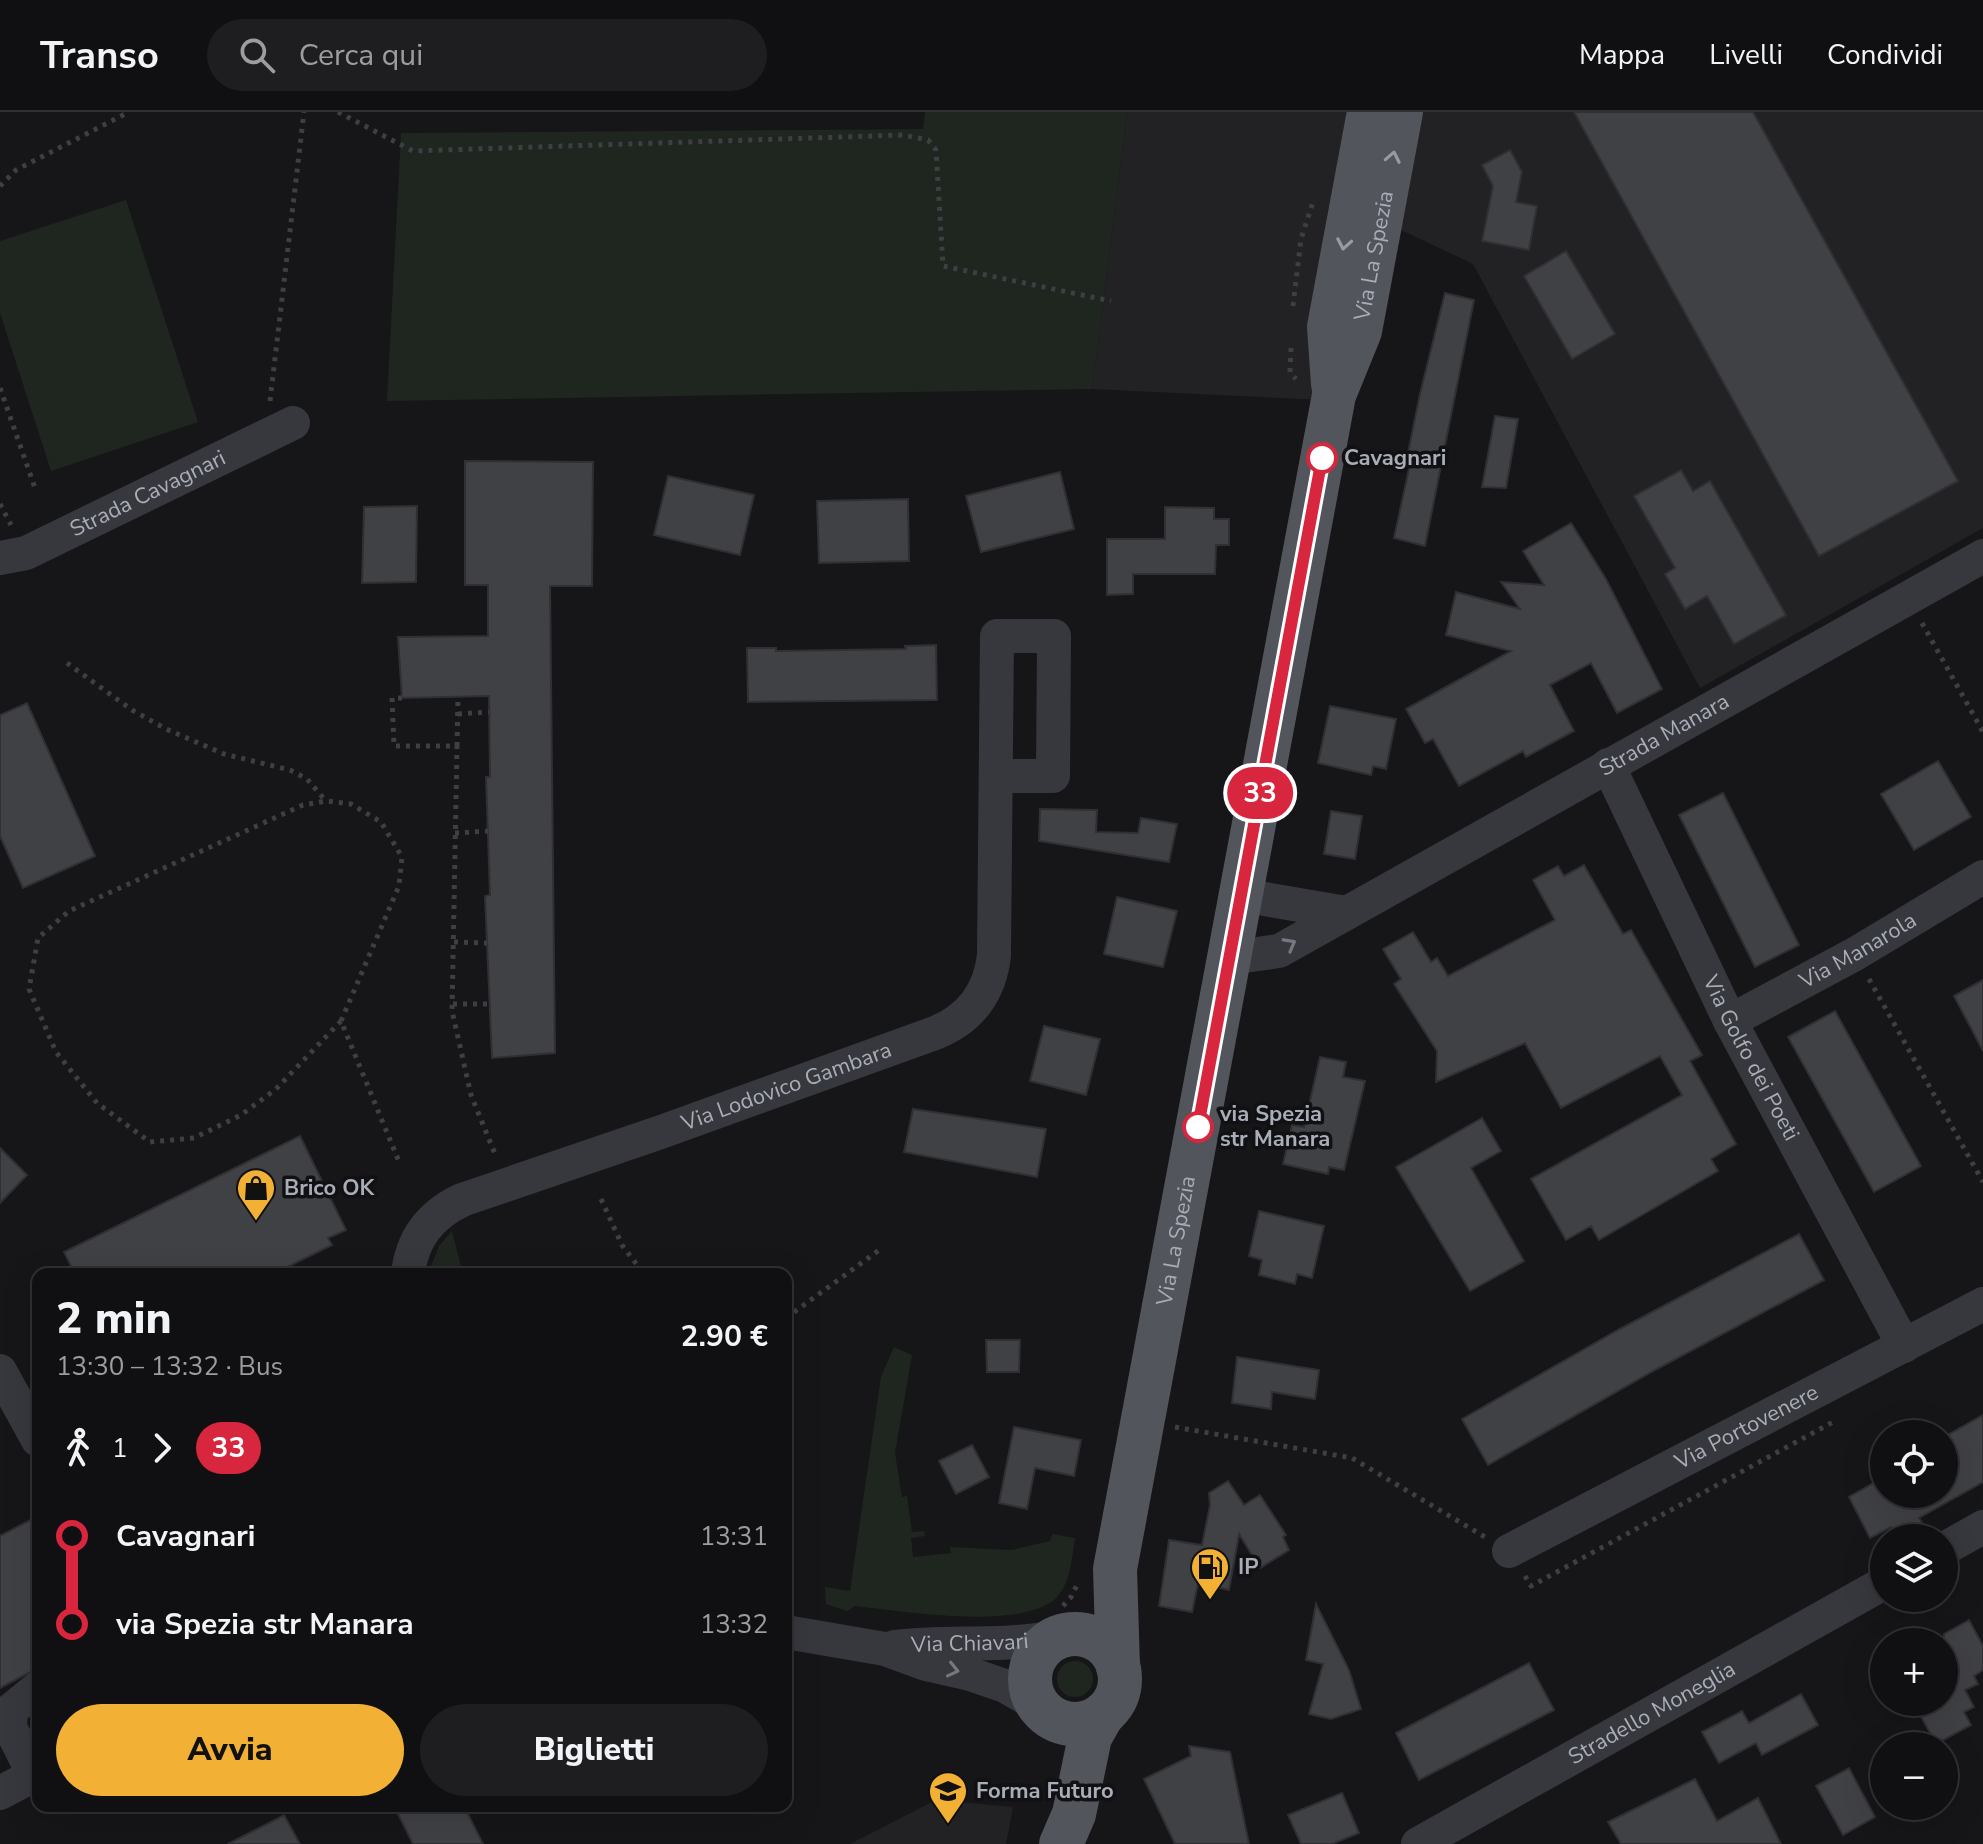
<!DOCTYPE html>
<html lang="it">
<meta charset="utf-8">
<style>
:root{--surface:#101012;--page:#1e1e20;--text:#f1f3f6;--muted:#9c9d9f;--line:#303032;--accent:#f2b134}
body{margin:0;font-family:"Nunito Sans",sans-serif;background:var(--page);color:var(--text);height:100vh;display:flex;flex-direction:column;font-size:30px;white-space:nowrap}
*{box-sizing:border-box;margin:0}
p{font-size:26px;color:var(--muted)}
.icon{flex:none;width:44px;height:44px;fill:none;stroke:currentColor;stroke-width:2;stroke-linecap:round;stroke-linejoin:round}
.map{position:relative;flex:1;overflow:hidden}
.side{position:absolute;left:32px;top:1156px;width:760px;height:544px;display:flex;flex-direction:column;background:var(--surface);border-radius:16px;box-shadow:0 8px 32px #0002,0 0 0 2px var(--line)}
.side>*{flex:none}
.badge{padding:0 16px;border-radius:26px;font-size:28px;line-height:52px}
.buttons{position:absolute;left:1870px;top:1308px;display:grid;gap:16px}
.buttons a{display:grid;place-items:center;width:88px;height:88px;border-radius:50%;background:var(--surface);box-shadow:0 8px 32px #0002,0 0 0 2px var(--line);font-size:40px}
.map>.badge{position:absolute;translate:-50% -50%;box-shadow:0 0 0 4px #fff}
.legs{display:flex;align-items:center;gap:12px;height:88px;padding:0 24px;font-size:26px}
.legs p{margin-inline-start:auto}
.summary{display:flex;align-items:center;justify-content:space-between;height:136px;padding:0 24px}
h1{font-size:44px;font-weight:800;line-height:60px}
.cta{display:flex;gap:16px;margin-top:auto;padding:16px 24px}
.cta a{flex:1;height:92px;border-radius:48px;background:var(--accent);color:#111;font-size:32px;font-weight:800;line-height:92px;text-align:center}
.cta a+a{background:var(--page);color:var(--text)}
ul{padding:0 24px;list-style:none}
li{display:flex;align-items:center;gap:28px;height:88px;font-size:30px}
li i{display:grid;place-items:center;width:12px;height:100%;margin:0 10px;background:currentColor}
li i::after{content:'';width:20px;height:20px;margin:-10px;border:6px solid;border-radius:50%;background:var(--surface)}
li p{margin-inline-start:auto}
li:first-child i{background:linear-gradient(#0000 50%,currentColor 0)}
li:last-child i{background:linear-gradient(currentColor 50%,#0000 0)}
header{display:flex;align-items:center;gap:48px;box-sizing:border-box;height:112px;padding:0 40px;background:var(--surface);border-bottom:2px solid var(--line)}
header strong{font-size:38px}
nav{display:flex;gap:44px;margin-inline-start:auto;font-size:28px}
.search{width:560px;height:72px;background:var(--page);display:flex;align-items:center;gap:20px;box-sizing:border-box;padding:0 28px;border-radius:44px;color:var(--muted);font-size:30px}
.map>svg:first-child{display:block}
.built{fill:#222225}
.green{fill:#1e261f}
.building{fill:#404145;stroke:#303034;stroke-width:2}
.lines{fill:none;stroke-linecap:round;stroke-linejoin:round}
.path{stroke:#3d3f44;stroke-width:5;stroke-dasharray:4 6;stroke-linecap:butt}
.minor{stroke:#37383d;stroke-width:34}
.major{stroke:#53555c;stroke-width:44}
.oneway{stroke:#979ba6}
.oneway2{stroke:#757881}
.line-1-casing{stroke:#fff;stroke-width:18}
.line-1{stroke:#d7263d;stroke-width:12}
.stop-1-dot{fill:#fff;stroke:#d7263d;stroke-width:4}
.labels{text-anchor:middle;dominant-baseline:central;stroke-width:7;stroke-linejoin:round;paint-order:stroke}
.street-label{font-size:22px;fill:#a8adb8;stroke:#111113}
.stop-label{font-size:22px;font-weight:bold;fill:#a8adb8;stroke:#111113;text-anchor:start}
.poi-label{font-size:22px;font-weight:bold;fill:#a8adb8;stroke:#111113;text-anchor:start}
</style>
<header>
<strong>Transo</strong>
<div class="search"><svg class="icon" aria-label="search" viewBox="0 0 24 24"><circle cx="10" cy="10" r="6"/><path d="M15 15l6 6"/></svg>Cerca qui</div>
<nav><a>Mappa</a><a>Livelli</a><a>Condividi</a></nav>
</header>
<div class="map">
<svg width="1983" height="1732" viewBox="0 0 1983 1732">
<rect width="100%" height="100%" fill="#161618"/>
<path class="built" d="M 1127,0 L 1983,0 L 1983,416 L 1700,576 L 1473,152 L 1380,108 L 1345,289 L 1092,277 Z
M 936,1688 L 1013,1695 L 1006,1732 L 850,1732 Z"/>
<path class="green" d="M 925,0 L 1127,0 L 1092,277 L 387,289 L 401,21 L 923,17 Z
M 126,88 L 198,310 L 51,359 L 0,201 L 0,129 Z
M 452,1119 L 463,1162 L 428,1162 L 439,1134 Z
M 894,1235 L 912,1243 L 895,1341 L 902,1385 L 907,1384 L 912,1420 L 924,1419 L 925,1424 L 911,1426 L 913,1445 L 951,1441 L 950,1435 L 1012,1438 L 1050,1429 L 1052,1422 L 1075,1426 C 1072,1444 1071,1469 1058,1484 C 1026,1520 900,1499 855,1494 L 847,1499 L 826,1492 L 825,1475 L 850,1479 L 881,1265 Z
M1057 1567a18 18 0 1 1 36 0a18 18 0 1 1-36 0Z"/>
<path class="building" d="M 1574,0 L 1753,0 L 1958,369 L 1819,444 Z
M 1510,38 L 1522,60 L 1516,90 L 1537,94 L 1529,138 L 1482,129 L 1493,74 L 1482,53 Z
M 1566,139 L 1615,222 L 1572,247 L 1524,164 Z
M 1445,181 L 1474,188 L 1425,434 L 1394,426 L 1410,352 L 1406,351 L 1420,282 Z
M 1495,304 L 1518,307 L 1506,376 L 1482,375 Z
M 465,349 L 593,350 L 592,474 L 550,474 L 555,941 L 492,946 L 485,784 L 490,783 L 486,665 L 490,665 L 489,584 L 402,586 L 398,525 L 488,524 L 488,473 L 465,473 Z
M 1681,358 L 1693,379 L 1710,369 L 1786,503 L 1734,532 L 1707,484 L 1685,497 L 1665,462 L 1675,456 L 1634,384 Z
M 1060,360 L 1074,417 L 981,440 L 966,384 Z
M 668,364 L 754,383 L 740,443 L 654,423 Z
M 908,387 L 909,449 L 819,451 L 817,389 Z
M 417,394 L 416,470 L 362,471 L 364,395 Z
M 1165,395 L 1214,396 L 1214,407 L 1229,407 L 1229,433 L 1216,433 L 1215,462 L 1133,462 L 1133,482 L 1107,483 L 1107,427 L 1165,427 Z
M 1571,411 L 1606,467 L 1662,577 L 1617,601 L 1591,551 L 1550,573 L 1574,619 L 1526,645 L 1523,639 L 1459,674 L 1433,627 L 1425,631 L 1406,597 L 1511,539 L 1446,523 L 1456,480 L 1520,497 L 1501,470 L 1544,473 L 1523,439 Z
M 936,533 L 937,588 L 748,590 L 747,536 L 776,536 L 776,539 L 906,537 L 905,534 Z
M 27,591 L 95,744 L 23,776 L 0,724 L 0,603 Z
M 1330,594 L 1396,607 L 1386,657 L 1373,654 L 1371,663 L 1318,651 Z
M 1938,649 L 1971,705 L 1914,738 L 1881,682 Z
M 1723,681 L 1799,833 L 1755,855 L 1679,703 Z
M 1040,697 L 1097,698 L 1096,720 L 1138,721 L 1141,706 L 1177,712 L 1169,750 L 1039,729 Z
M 1331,699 L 1362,704 L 1355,747 L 1324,742 Z
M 1584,753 L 1623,822 L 1631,818 L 1702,943 L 1690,949 L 1736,1032 L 1711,1047 L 1718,1059 L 1599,1128 L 1591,1114 L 1566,1128 L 1531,1067 L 1682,983 L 1660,944 L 1561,996 L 1525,931 L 1436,970 L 1437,939 L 1394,872 L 1401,867 L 1383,837 L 1413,820 L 1431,850 L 1437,846 L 1448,864 L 1555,808 L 1533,768 L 1558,754 L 1564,764 Z
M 1117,785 L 1177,799 L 1163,855 L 1104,842 Z
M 1983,868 L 1983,939 L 1954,884 Z
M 1835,899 L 1921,1054 L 1874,1080 L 1788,925 Z
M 1044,914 L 1100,927 L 1086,983 L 1030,969 Z
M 1320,945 L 1346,950 L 1343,965 L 1365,969 L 1344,1058 L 1329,1055 L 1328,1062 L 1283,1052 L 1292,1013 L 1304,1015 Z
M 913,997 L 1046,1017 L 1037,1065 L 904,1040 Z
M 1482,1006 L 1501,1039 L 1471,1056 L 1524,1149 L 1470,1179 L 1396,1055 Z
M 300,1024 L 346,1118 L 328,1126 L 332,1133 L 273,1162 L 75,1162 L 64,1140 Z
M 0,1036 L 27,1063 L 0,1091 Z
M 1259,1099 L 1324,1114 L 1312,1166 L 1297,1162 L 1295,1172 L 1259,1163 L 1262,1148 L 1249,1144 Z
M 1799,1122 L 1824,1168 L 1655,1258 L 1488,1353 L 1462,1307 L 1618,1218 Z
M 986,1228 L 1020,1228 L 1019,1260 L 987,1260 Z
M 1237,1245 L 1319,1258 L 1315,1287 L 1272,1280 L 1271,1297 L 1232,1291 Z
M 1983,1303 L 1983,1370 L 1919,1406 L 1922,1410 L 1896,1425 L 1891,1415 L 1870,1426 L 1849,1385 L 1884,1365 L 1884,1382 L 1944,1382 L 1944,1325 Z
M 1014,1315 L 1081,1328 L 1074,1364 L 1035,1356 L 1027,1397 L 999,1391 Z
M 972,1333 L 989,1365 L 956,1382 L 939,1349 Z
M 1228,1369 L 1244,1393 L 1260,1383 L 1286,1423 L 1283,1425 L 1289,1438 L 1260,1456 L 1239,1422 L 1229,1478 L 1198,1471 L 1192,1500 L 1159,1494 L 1169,1428 L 1202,1433 L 1210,1393 L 1209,1381 Z
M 38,1404 L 38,1556 L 0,1576 L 0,1424 Z
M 1316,1492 L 1349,1558 L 1361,1597 L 1331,1607 L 1309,1602 L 1323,1552 L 1306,1548 Z
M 1969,1508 L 1983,1534 L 1983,1558 L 1974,1564 L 1978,1572 L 1965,1578 L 1974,1595 L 1964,1600 L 1971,1613 L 1936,1632 L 1913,1590 L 1944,1590 L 1944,1522 Z
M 1529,1551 L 1554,1598 L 1419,1668 L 1396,1621 Z
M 1801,1582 L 1818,1613 L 1762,1643 L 1756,1631 L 1719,1651 L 1702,1620 L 1742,1599 L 1749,1611 Z
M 1189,1634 L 1230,1640 L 1249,1732 L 1175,1732 L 1144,1667 L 1191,1644 Z
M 1849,1656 L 1875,1705 L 1843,1723 L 1816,1674 Z
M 1695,1667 L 1717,1709 L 1758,1686 L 1781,1732 L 1621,1732 L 1608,1710 Z
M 1342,1681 L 1359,1721 L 1332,1732 L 1301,1732 L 1288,1703 Z
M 394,1694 L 464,1694 L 483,1732 L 413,1732 Z
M 284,1703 L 300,1732 L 228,1732 Z"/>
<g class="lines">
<path class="path" d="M 338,0 L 413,39 L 903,23 L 928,28 L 936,38 L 943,154 L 1111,189
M 0,74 L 16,58 L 129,0
M 1293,194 L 1301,127 L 1313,90
M 1291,236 L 1290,260 L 1296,267
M 0,276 L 35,376
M 270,289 L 304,0
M 0,392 L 11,413
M 1922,511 L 1983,620
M 67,551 L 132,598 L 166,617 L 224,642 L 290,658 L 307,667 L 325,688
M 402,586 L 392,586 L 394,634 L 457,634 L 452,899 L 471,983 L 495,1042
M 458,602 L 489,600
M 457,634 L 458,585
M 455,721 L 488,719
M 454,830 L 487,831
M 1869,867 L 1983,1070
M 453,892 L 489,892
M 341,909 L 276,977 L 241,1003 L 194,1026 L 150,1030 L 97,991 L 56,940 L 29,877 L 38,826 L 69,799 L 303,693 L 326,689 L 351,692 L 381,710 L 402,745 L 399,774 L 341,909 L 400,1052
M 601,1087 L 622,1133 L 644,1162
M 786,1206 L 882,1136
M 1175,1315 L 1352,1346 L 1485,1425
M 1525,1464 L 1531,1474 L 1833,1310
M 1063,1494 L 1071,1485 L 1077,1473"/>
<g class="minor">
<path id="s1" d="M 0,446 L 26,441 L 293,311"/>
<path id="s2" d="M 1608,653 L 1730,909 L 1904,1234"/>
<path d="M 1241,783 L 1346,801"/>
<path id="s3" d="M 1229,846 L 1279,839 L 1983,444"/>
<path id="s4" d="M 1730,909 L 1855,842 L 1983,765"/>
<path id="s5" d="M 408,1162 C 412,1127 430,1103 462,1088 L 661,1020 L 935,921 C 970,907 990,881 994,843 L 997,524 L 1054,524 L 1053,664 L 996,664"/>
<path d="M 0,1259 L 38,1328"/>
<path d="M 1944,1437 L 1983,1415"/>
<path id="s6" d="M 1509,1439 L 1983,1192"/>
<path d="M 786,1520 L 885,1537 L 926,1552 L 970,1562 L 1005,1574 L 1038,1593"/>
<path id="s7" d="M 894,1535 C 949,1528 1005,1536 1060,1524"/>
<path d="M 34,1663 L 10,1615 L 11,1598 L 38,1576"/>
<path d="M 0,1681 L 38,1661"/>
<path id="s8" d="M 1418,1732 L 1884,1471"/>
</g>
<g class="major">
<path d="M 1333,272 L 1329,215 L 1369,0"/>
<circle cx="1075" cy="1567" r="45"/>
<path id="s9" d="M 1118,1555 L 1115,1457 L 1334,283 L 1360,219 L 1401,0"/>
<path d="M 1061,1732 L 1074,1702 L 1090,1625 L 1103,1602"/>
</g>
</g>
<defs><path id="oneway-chevron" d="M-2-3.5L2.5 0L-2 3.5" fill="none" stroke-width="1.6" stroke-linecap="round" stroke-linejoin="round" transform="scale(2)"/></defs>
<g class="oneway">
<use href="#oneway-chevron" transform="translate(1393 45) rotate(-79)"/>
<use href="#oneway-chevron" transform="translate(1344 132) rotate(100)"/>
</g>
<g class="oneway2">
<use href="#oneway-chevron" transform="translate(1290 832) rotate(-29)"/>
<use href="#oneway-chevron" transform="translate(953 1558) rotate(13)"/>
</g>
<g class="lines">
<defs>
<path id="line-1" d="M 1198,1015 L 1322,346"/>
</defs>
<use href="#line-1" class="line-1-casing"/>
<use href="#line-1" class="line-1"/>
</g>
<defs>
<symbol id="shop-pin" viewBox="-11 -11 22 30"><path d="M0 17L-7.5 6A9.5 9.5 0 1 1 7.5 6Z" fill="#f2b134" stroke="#111113"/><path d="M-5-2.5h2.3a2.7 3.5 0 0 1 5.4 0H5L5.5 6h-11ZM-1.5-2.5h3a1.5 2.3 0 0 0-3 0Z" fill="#111"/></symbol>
<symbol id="fuel-pin" viewBox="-11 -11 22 30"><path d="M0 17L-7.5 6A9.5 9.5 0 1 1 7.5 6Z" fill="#f2b134" stroke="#111113"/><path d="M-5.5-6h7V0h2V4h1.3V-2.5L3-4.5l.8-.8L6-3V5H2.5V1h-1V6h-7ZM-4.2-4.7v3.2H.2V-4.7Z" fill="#111"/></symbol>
<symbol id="school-pin" viewBox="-11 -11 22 30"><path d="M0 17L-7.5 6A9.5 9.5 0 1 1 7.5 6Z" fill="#f2b134" stroke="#111113"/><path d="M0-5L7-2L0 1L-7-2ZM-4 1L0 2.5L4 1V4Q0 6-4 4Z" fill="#111"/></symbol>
</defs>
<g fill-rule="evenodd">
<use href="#shop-pin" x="234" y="1054" width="44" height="60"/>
<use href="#fuel-pin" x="1188" y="1433" width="44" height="60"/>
<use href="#school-pin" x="926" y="1657" width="44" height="60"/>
</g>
<g class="stop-1-dot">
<circle cx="1322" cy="346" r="14"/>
<circle cx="1198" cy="1015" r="14"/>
</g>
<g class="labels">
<g class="street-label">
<text stroke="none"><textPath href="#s9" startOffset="1438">Via La Spezia</textPath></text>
<text stroke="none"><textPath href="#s1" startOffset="162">Strada Cavagnari</textPath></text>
<text stroke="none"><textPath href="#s3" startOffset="492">Strada Manara</textPath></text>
<text stroke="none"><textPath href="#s4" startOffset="146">Via Manarola</textPath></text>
<text stroke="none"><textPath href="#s2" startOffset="326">Via Golfo dei Poeti</textPath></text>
<text stroke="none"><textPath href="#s5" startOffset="440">Via Lodovico Gambara</textPath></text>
<text stroke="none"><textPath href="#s9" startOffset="432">Via La Spezia</textPath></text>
<text stroke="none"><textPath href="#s6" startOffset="268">Via Portovenere</textPath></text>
<text stroke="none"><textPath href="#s7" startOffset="76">Via Chiavari</textPath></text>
<text stroke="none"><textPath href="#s8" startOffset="268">Stradello Moneglia</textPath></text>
</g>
<g class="stop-label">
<text x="1344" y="346">Cavagnari</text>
<text x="1220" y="1002">via Spezia<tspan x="1220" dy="25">str Manara</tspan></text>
</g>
<g class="poi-label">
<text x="284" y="1076">Brico OK</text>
<text x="1238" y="1455">IP</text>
<text x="976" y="1679">Forma Futuro</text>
</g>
</g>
</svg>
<div class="buttons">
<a><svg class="icon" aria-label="locate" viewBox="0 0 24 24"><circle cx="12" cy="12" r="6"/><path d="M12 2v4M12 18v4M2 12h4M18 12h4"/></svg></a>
<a><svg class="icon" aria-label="layers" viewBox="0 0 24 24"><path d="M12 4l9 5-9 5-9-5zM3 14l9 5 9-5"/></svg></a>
<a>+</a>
<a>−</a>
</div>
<b class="badge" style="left:1260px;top:681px;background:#d7263d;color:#fff">33</b>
<section class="side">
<div class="summary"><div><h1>2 min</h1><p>13:30 – 13:32 · Bus</p></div><b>2.90 €</b></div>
<div class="legs"><svg class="icon" aria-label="walk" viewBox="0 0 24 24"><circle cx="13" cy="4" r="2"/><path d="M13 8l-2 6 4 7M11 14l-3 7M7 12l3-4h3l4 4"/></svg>1<svg class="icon" aria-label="forward" viewBox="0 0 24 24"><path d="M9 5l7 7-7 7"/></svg><b class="badge" style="background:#d7263d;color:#fff">33</b></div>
<ul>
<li><i style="color:#d7263d"></i><b>Cavagnari</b><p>13:31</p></li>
<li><i style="color:#d7263d"></i><b>via Spezia str Manara</b><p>13:32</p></li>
</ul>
<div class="cta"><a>Avvia</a><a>Biglietti</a></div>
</section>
</div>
